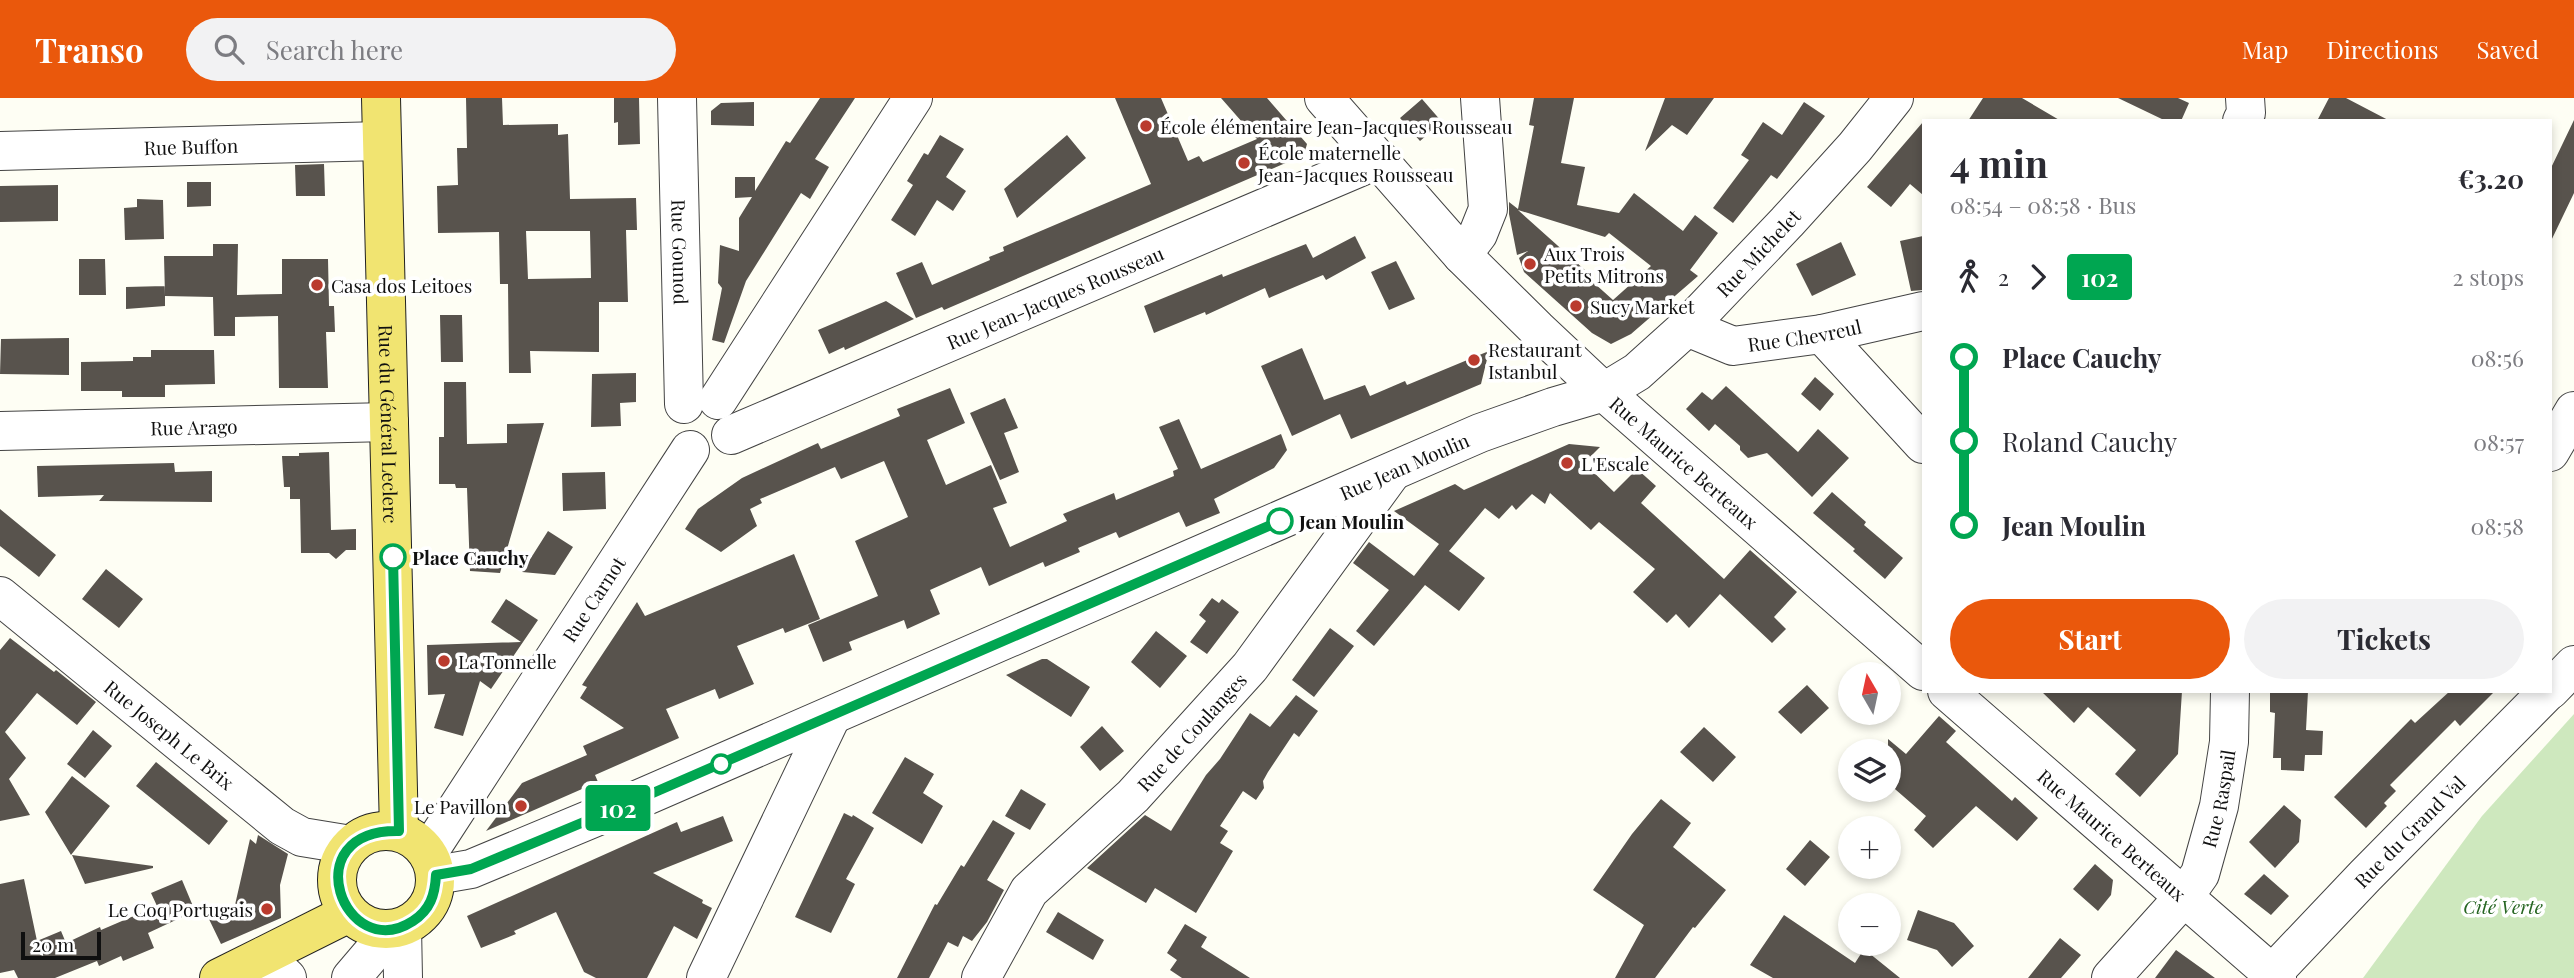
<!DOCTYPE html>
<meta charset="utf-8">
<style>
:root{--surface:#fff;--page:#f2f2f3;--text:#2b2b33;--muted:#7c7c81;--accent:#ea580c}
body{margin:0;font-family:"Playfair Display",serif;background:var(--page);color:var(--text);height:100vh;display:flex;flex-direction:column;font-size:26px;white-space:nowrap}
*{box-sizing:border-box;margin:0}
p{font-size:23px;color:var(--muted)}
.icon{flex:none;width:38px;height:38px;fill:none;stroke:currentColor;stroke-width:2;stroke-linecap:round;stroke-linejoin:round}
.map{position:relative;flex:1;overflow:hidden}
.side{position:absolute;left:1922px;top:21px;width:630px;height:574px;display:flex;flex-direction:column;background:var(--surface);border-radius:0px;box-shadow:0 4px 10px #0003}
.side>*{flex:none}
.badge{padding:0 14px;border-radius:5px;font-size:24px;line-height:46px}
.needle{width:46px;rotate:351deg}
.tools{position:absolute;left:1838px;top:564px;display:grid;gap:14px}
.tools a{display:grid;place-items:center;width:63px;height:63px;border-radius:50%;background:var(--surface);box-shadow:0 4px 10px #0003;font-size:35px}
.scale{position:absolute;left:21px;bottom:18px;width:80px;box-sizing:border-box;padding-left:7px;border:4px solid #101010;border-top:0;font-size:19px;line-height:24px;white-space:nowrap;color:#101010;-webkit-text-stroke:5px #fff;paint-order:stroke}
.map>.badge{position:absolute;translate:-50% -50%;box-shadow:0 0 0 4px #fff}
.legs{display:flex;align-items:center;gap:10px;height:77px;padding:0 28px;font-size:23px}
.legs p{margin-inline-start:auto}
.overview{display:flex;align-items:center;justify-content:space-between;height:119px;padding:0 28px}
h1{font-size:38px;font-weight:700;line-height:52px}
.cta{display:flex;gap:14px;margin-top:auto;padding:14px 28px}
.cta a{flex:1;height:80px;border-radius:42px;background:var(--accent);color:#fff;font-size:28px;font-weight:700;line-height:80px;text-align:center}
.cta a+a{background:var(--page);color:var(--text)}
ul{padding:0 28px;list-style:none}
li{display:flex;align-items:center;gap:24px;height:84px;font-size:26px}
li i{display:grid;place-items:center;width:10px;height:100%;margin:0 9px;background:currentColor}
li i::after{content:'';width:18px;height:18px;margin:-9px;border:5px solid;border-radius:50%;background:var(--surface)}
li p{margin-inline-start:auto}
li:first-child i{background:linear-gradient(#0000 50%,currentColor 0)}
li:last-child i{background:linear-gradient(currentColor 50%,#0000 0)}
header{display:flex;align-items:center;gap:42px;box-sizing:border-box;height:98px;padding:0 35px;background:var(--accent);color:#fff}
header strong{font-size:33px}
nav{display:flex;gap:38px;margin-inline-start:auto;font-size:24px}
.search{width:490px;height:63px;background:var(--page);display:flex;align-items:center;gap:18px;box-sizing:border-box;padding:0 24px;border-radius:38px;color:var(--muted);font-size:26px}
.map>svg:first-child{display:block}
.green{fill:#cee8be}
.building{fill:#58534d;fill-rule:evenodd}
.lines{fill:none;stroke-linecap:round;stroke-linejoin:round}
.minor-casing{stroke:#434343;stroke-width:40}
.major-casing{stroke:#212121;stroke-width:40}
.minor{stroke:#fff;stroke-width:38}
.major{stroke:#f1e471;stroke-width:38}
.line-1-casing{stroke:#fff;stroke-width:16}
.line-1{stroke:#00a651;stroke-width:10}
.poi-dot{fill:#ba3b2e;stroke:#fff;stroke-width:2.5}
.stop-1-dot{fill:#fff;stroke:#00a651;stroke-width:3.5}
.labels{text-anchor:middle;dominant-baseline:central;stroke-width:7;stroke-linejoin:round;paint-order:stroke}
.poi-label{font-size:19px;fill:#101010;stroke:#fff;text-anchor:start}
.street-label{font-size:19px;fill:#101010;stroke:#fff}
.stop-label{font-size:19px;font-weight:bold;fill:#101010;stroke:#fff;text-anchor:start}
.park-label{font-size:19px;font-style:italic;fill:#276623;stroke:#fff}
</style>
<header>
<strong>Transo</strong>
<div class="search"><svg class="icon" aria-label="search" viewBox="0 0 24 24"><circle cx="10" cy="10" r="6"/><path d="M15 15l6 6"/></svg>Search here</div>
<nav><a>Map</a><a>Directions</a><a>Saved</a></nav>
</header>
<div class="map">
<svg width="2574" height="880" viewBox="0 0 2574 880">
<rect width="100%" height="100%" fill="#fefef4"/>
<path class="green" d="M 2574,616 L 2574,880 L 2363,880 L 2482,718 Z"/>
<path class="building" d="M 466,0 L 502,0 L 503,27 L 558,26 L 558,37 L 568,36 L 570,101 L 636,100 L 637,132 L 626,132 L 628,204 L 599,204 L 599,254 L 530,253 L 531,275 L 509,275 L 508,186 L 500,186 L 499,134 L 438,135 L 437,88 L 458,87 L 457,50 L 467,50 ZM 526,133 L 590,133 L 591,180 L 528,181 Z
M 614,0 L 639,0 L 640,46 L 618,47 L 618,24 L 614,25 Z
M 820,0 L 855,0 L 815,61 L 829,69 L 810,101 L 801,95 L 746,183 L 724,245 L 712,242 L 722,190 L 718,185 L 720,147 L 739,153 L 739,120 L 752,99 L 735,100 L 735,79 L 755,79 L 755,93 L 786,43 L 790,45 Z
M 1115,0 L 1161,0 L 1188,63 L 1199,58 L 1203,64 L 1257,41 L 1221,0 L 1267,0 L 1307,46 L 1304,57 L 944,212 L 942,209 L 916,220 L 896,175 L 922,164 L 932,187 L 990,162 L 989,159 L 1004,153 L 1003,149 L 1151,86 Z
M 1534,0 L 1574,0 L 1561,65 L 1585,69 L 1577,107 L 1619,115 L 1634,95 L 1683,133 L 1695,117 L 1718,135 L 1690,172 L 1698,178 L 1631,236 L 1611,246 L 1592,235 L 1524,174 L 1519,160 L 1528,153 L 1517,157 L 1509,116 L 1509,104 L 1518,111 L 1534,28 L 1529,27 ZM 1518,112 L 1605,139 L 1609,135 L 1651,168 L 1613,202 L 1584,176 L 1586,173 Z
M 1665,0 L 1714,0 L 1687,37 L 1672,27 L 1645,53 Z
M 1983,0 L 2022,0 L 2061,23 L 1968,23 Z
M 2118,0 L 2178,0 L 2189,5 L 2181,23 L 2166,23 Z
M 2329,0 L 2346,0 L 2390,23 L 2317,23 Z
M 1422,1 L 1442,24 L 1420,43 L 1400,20 Z
M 754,4 L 754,28 L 711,27 L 711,13 L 721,5 Z
M 1804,4 L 1825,18 L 1777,81 L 1771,77 L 1733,125 L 1713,110 L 1749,62 L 1741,57 L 1763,24 L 1782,37 Z
M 2574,22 L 2574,95 L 2550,145 L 2550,72 Z
M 1923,24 L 1923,97 L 1910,86 L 1891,109 L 1867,89 Z
M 940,37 L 964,51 L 946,79 L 966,93 L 953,113 L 937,102 L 915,138 L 891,122 L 913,87 L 907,83 L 924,55 L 928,57 Z
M 1067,37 L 1086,60 L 1017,120 L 1004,91 Z
M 324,66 L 325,98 L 296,98 L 295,67 Z
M 187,84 L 211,84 L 211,108 L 187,109 Z
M 58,87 L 58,123 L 0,124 L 0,88 Z
M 137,101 L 163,102 L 164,141 L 125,142 L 124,110 L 137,109 Z
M 1355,138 L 1366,160 L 1326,182 L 1323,177 L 1269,200 L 1265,190 L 1206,217 L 1205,214 L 1154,235 L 1144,208 L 1222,176 L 1223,179 L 1306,146 L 1313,160 Z
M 1923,138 L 1923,192 L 1911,193 L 1900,143 Z
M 1841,144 L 1856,177 L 1812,198 L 1796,166 Z
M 213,146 L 238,146 L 237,197 L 282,196 L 282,161 L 328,161 L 329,208 L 334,208 L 335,234 L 326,234 L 328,290 L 279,290 L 278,218 L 235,219 L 235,238 L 214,238 L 213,199 L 165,198 L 164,158 L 213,158 Z
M 79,161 L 105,161 L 106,197 L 79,197 Z
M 1396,163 L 1415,201 L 1389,212 L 1371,174 Z
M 165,188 L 165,208 L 126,211 L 126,189 Z
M 886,203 L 914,221 L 845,252 L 844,249 L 829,256 L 818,232 Z
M 440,217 L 462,217 L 463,264 L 441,264 Z
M 69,240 L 69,277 L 0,276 L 1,241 Z
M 1302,250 L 1324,302 L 1365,287 L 1370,298 L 1405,283 L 1407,287 L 1489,253 L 1481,286 L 1351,341 L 1340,316 L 1292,338 L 1261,268 Z
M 151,252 L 214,252 L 215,286 L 165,287 L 165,299 L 122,299 L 122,293 L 81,293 L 81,264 L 133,263 L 133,259 L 151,259 Z
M 636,275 L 636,304 L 620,305 L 621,328 L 591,329 L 592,276 Z
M 1815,279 L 1834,296 L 1820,313 L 1801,296 Z
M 444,284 L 466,284 L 467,346 L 507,345 L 507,326 L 544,325 L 500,475 L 470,473 L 467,390 L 456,390 L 455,386 L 439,386 L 439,339 L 444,339 Z
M 1726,288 L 1798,354 L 1818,331 L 1849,360 L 1812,399 L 1767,355 L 1748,360 L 1740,352 L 1740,348 L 1715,326 L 1709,333 L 1686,311 L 1702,294 L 1712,302 Z
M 950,290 L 965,325 L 927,342 L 946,387 L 991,367 L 1007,405 L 993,410 L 1010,449 L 1067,423 L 1063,416 L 1114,395 L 1116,402 L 1174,378 L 1173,373 L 1178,371 L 1159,329 L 1179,321 L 1201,371 L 1281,336 L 1287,352 L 1274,370 L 1214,401 L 1220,415 L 1186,429 L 1179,414 L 1119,440 L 1116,434 L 1078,450 L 1080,454 L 1045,469 L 1043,464 L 989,488 L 981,469 L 930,492 L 940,516 L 907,531 L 904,522 L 849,544 L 852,552 L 823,564 L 808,527 L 878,498 L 855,443 L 908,419 L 884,363 L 841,381 L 835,369 L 760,401 L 762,405 L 750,411 L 757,428 L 721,454 L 685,431 L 698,411 L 742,380 L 818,345 L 821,351 L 900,318 L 897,311 Z
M 1005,300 L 1018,330 L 1004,335 L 1019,374 L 1000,382 L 970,315 Z
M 1569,346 L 1600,349 L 1584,365 L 1614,394 L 1637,371 L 1656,388 L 1641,405 L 1724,481 L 1750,452 L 1797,494 L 1774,519 L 1786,531 L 1772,545 L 1720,496 L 1689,530 L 1676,516 L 1667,525 L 1633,494 L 1655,471 L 1599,424 L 1591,432 L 1550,395 L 1545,406 L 1532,396 L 1516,412 L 1512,407 L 1499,421 L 1485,410 L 1449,453 L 1485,480 L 1459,513 L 1425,487 L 1374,548 L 1356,533 L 1389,492 L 1353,465 L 1369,444 L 1414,478 L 1439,446 L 1394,413 L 1455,386 L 1464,392 Z
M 329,354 L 331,432 L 356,431 L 356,452 L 346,452 L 336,461 L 329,455 L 301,455 L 300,401 L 290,401 L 290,389 L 284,389 L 282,358 L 299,358 L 299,355 Z
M 174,365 L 175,374 L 212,373 L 212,404 L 99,403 L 104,397 L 38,399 L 37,368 Z
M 605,374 L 606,411 L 563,413 L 562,375 Z
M 1832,394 L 1866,424 L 1864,427 L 1903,460 L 1885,481 L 1853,453 L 1855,451 L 1813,415 Z
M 0,411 L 56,457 L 39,479 L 0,448 Z
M 548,433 L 573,449 L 555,477 L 522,474 Z
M 794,456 L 820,521 L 785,535 L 783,530 L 737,548 L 754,586 L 719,601 L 715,591 L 666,611 L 679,640 L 595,677 L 598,684 L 486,733 L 522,685 L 587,657 L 583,648 L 624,630 L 580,600 L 587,589 L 582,587 L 637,504 L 645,518 Z
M 106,471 L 143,501 L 119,530 L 82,501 Z
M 1212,500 L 1219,505 L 1222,501 L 1239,514 L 1207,556 L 1190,544 L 1206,523 L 1199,517 Z
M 506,501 L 538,522 L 491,591 L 480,583 L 463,638 L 434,630 L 445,596 L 428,597 L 427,547 L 521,544 L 491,524 Z
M 1330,530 L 1354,548 L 1314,599 L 1292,582 Z
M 1156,533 L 1187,558 L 1160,590 L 1131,564 Z
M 10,540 L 54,574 L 56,572 L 96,604 L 77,627 L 37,595 L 5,634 L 26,660 L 9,681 L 30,717 L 0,723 L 0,552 Z
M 1042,561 L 1047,561 L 1090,589 L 1071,619 L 1006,577 Z
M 1807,587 L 1829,610 L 1801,636 L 1778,614 Z
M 2041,593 L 2182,593 L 2178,656 L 2140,699 L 2115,676 L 2136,652 L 2088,609 L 2074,625 Z
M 2270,593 L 2308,593 L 2306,632 L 2323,633 L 2322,657 L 2305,657 L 2304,673 L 2281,672 L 2281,660 L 2273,660 L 2275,615 L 2270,614 Z
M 2450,593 L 2495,593 L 2460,628 L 2455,622 L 2390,687 L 2396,693 L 2384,705 L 2387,708 L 2366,730 L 2334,699 L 2411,621 L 2415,625 Z
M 1296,597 L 1318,613 L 1299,639 L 1294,635 L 1268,674 L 1263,683 L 1264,690 L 1256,702 L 1243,693 L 1220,728 L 1228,733 L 1220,745 L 1233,753 L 1196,815 L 1155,790 L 1146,805 L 1087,770 L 1145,717 L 1171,733 L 1206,677 L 1220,661 L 1250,615 L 1270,629 Z
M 1939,618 L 1956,633 L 1946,644 L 2012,703 L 2015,699 L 2038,720 L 2017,743 L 1976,708 L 1933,750 L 1914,732 L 1926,718 L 1888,685 L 1888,641 L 1906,656 Z
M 1102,628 L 1124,653 L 1100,673 L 1080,649 Z
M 1704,629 L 1736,659 L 1713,684 L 1680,654 Z
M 93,632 L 112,648 L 85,680 L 67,666 Z
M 905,659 L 934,676 L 923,695 L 943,708 L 922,746 L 872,715 Z
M 156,664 L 228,723 L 209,747 L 136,688 Z
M 72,678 L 110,708 L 71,757 L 45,714 Z
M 1021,691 L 1046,706 L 1030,732 L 1005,718 Z
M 1661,701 L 1691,725 L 1673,749 L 1726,792 L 1695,830 L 1693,829 L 1655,880 L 1615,880 L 1644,827 L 1593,792 L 1632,736 Z
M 2284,707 L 2301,722 L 2299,744 L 2275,770 L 2249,744 Z
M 844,715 L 852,719 L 853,717 L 874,730 L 846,781 L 855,786 L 831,835 L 795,819 Z
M 723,718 L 733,743 L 653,775 L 703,802 L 702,805 L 712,810 L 697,841 L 674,828 L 647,880 L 596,880 L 584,874 L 556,814 L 514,833 L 516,836 L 481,850 L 467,818 L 677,724 L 681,734 Z
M 993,722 L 1015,735 L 987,782 L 1004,792 L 987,824 L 972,843 L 963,838 L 958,849 L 948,844 L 929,880 L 897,880 L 935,806 L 937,807 L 961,767 L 964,769 Z
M 258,737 L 288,756 L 280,787 L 281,820 L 221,846 L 207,817 L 235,807 L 250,741 L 256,746 Z
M 1810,742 L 1830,759 L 1805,788 L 1786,771 Z
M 72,757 L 153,768 L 153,770 L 85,786 Z
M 2095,766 L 2113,782 L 2111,797 L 2098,813 L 2073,791 Z
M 2264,776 L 2289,798 L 2271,817 L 2244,796 Z
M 24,781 L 37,843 L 61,833 L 66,845 L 100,829 L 101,832 L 157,808 L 151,795 L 182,782 L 195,813 L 148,835 L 154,850 L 123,863 L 121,858 L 99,868 L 97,863 L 55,880 L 18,880 L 14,872 L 0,875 L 0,786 Z
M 1918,812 L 1954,825 L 1974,848 L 1952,869 L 1937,852 L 1907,842 Z
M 1058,814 L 1104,842 L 1093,862 L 1046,834 Z
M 1784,817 L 1855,865 L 1864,851 L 1900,880 L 1773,880 L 1750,867 Z
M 1185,826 L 1207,839 L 1201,849 L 1250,880 L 1182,880 L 1170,872 L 1177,862 L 1167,855 Z
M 2060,840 L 2081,857 L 2061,880 L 2028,880 Z
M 2176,852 L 2215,880 L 2155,880 Z"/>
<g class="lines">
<defs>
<g id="minor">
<path id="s1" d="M 677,0 L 684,306"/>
<path id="s2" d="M 1324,0 L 1462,157 L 1537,231 L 1604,294 L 1923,573"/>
<path d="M 2242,23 L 2246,15 L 2245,0"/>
<path id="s3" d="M 0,53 L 382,43"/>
<path d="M 1462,157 L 1478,136 L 1488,111 L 1480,0"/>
<path id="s4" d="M 1687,229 L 1733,248 L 1822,236 L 1923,213"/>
<path d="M 1822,236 L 1923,346"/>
<path d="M 718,302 L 913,0"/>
<path id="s5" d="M 0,333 L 389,324"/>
<path id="s6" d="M 731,337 L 1379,61"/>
<path d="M 2550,354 L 2574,313"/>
<path id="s7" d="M 0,498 L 282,728 L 302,739 L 351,747"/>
<path d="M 2550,592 L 2574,567"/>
<path id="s8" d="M 1947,593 L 2277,880"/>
<path id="s9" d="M 428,755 L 690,352"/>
<path id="s10" d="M 436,777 L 471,771 L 639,701 L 1480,335 L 1553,309 L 1604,294 L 1637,274 L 1687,229 L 1787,124 L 1855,49 L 1894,0"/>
<path d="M 402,829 L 403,880"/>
<path d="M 264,858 L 287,880"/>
<path id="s11" d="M 2272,876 L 2365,778 L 2548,593"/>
<path d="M 351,880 L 391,833"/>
<path d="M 706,880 L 831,619"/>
<path id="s12" d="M 981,880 L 1029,793 L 1133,698 L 1250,569 L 1392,374"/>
<path id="s13" d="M 2111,880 L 2183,800 L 2200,776 L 2219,708 L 2229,644 L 2230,593"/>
</g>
<g id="major">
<path id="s14" d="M 381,0 L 399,733"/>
<circle cx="386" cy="782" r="49"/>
<path d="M 219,880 L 349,815"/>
</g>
</defs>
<use href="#minor" class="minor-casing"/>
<use href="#major" class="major-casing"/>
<use href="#minor" class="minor"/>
<use href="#major" class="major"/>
</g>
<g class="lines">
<defs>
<path id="line-1" d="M 393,459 L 399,733 C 293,731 344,868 413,823 C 430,812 435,797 436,777 L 471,771 L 639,701 L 1280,423"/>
</defs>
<use href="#line-1" class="line-1-casing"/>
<use href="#line-1" class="line-1"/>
</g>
<g class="poi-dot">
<circle cx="1146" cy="28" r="7"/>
<circle cx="1244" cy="65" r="7"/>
<circle cx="1530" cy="166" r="7"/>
<circle cx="317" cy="187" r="7"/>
<circle cx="1576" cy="208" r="7"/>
<circle cx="1474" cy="262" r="7"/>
<circle cx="1567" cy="365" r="7"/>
<circle cx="444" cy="563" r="7"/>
<circle cx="521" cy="708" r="7"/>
<circle cx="267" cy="811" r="7"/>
</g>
<g class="stop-1-dot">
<circle cx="1280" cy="423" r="12"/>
<circle cx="393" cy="459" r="12"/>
<circle cx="721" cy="666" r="9"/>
</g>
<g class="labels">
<g class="poi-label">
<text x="1160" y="28">École élémentaire Jean-Jacques Rousseau</text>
<text x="1258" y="54">École maternelle<tspan x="1258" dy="22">Jean-Jacques Rousseau</tspan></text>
<text x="1544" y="155">Aux Trois<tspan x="1544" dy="22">Petits Mitrons</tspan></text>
<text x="331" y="187">Casa dos Leitoes</text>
<text x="1590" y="208">Sucy Market</text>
<text x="1488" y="251">Restaurant<tspan x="1488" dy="22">Istanbul</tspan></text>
<text x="1581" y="365">L'Escale</text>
<text x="458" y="563">La Tonnelle</text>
<text x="507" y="708" text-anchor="end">Le Pavillon</text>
<text x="253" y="811" text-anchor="end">Le Coq Portugais</text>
</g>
<g class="street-label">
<text stroke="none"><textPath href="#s3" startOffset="191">Rue Buffon</textPath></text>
<text stroke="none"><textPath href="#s1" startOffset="154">Rue Gounod</textPath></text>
<text stroke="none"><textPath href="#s10" startOffset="1474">Rue Michelet</textPath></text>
<text stroke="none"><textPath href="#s6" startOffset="352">Rue Jean-Jacques Rousseau</textPath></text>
<text stroke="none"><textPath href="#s4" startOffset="122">Rue Chevreul</textPath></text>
<text stroke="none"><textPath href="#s14" startOffset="326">Rue du Général Leclerc</textPath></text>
<text stroke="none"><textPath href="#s5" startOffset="194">Rue Arago</textPath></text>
<text stroke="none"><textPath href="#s2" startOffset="513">Rue Maurice Berteaux</textPath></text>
<text stroke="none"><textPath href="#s10" startOffset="1052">Rue Jean Moulin</textPath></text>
<text stroke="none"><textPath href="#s9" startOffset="303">Rue Carnot</textPath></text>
<text stroke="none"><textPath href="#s12" startOffset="327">Rue de Coulanges</textPath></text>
<text stroke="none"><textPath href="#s7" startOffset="219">Rue Joseph Le Brix</textPath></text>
<text stroke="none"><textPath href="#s13" startOffset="215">Rue Raspail</textPath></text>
<text stroke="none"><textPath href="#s11" startOffset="198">Rue du Grand Val</textPath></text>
<text stroke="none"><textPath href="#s8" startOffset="219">Rue Maurice Berteaux</textPath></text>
</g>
<g class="stop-label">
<text x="1299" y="423">Jean Moulin</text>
<text x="412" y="459">Place Cauchy</text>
</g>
<g class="park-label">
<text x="2503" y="808">Cité Verte</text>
</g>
</g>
</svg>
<div class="tools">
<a><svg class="needle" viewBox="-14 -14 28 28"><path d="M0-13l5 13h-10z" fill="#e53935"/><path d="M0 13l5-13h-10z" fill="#7c7c81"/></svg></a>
<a><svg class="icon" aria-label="layers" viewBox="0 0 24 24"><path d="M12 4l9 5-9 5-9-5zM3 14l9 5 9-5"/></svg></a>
<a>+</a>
<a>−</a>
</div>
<div class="scale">20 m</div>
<b class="badge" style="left:618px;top:710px;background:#00a651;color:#fff">102</b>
<section class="side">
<div class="overview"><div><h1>4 min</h1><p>08:54 – 08:58 · Bus</p></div><b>€3.20</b></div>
<div class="legs"><svg class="icon" aria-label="walk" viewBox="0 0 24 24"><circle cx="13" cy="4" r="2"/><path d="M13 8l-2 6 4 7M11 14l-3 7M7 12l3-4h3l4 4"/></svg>2<svg class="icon" aria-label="forward" viewBox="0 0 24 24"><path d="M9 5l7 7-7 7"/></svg><b class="badge" style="background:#00a651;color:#fff">102</b><p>2 stops</p></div>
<ul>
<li><i style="color:#00a651"></i><b>Place Cauchy</b><p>08:56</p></li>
<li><i style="color:#00a651"></i><span>Roland Cauchy</span><p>08:57</p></li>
<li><i style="color:#00a651"></i><b>Jean Moulin</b><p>08:58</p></li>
</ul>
<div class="cta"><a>Start</a><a>Tickets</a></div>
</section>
</div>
